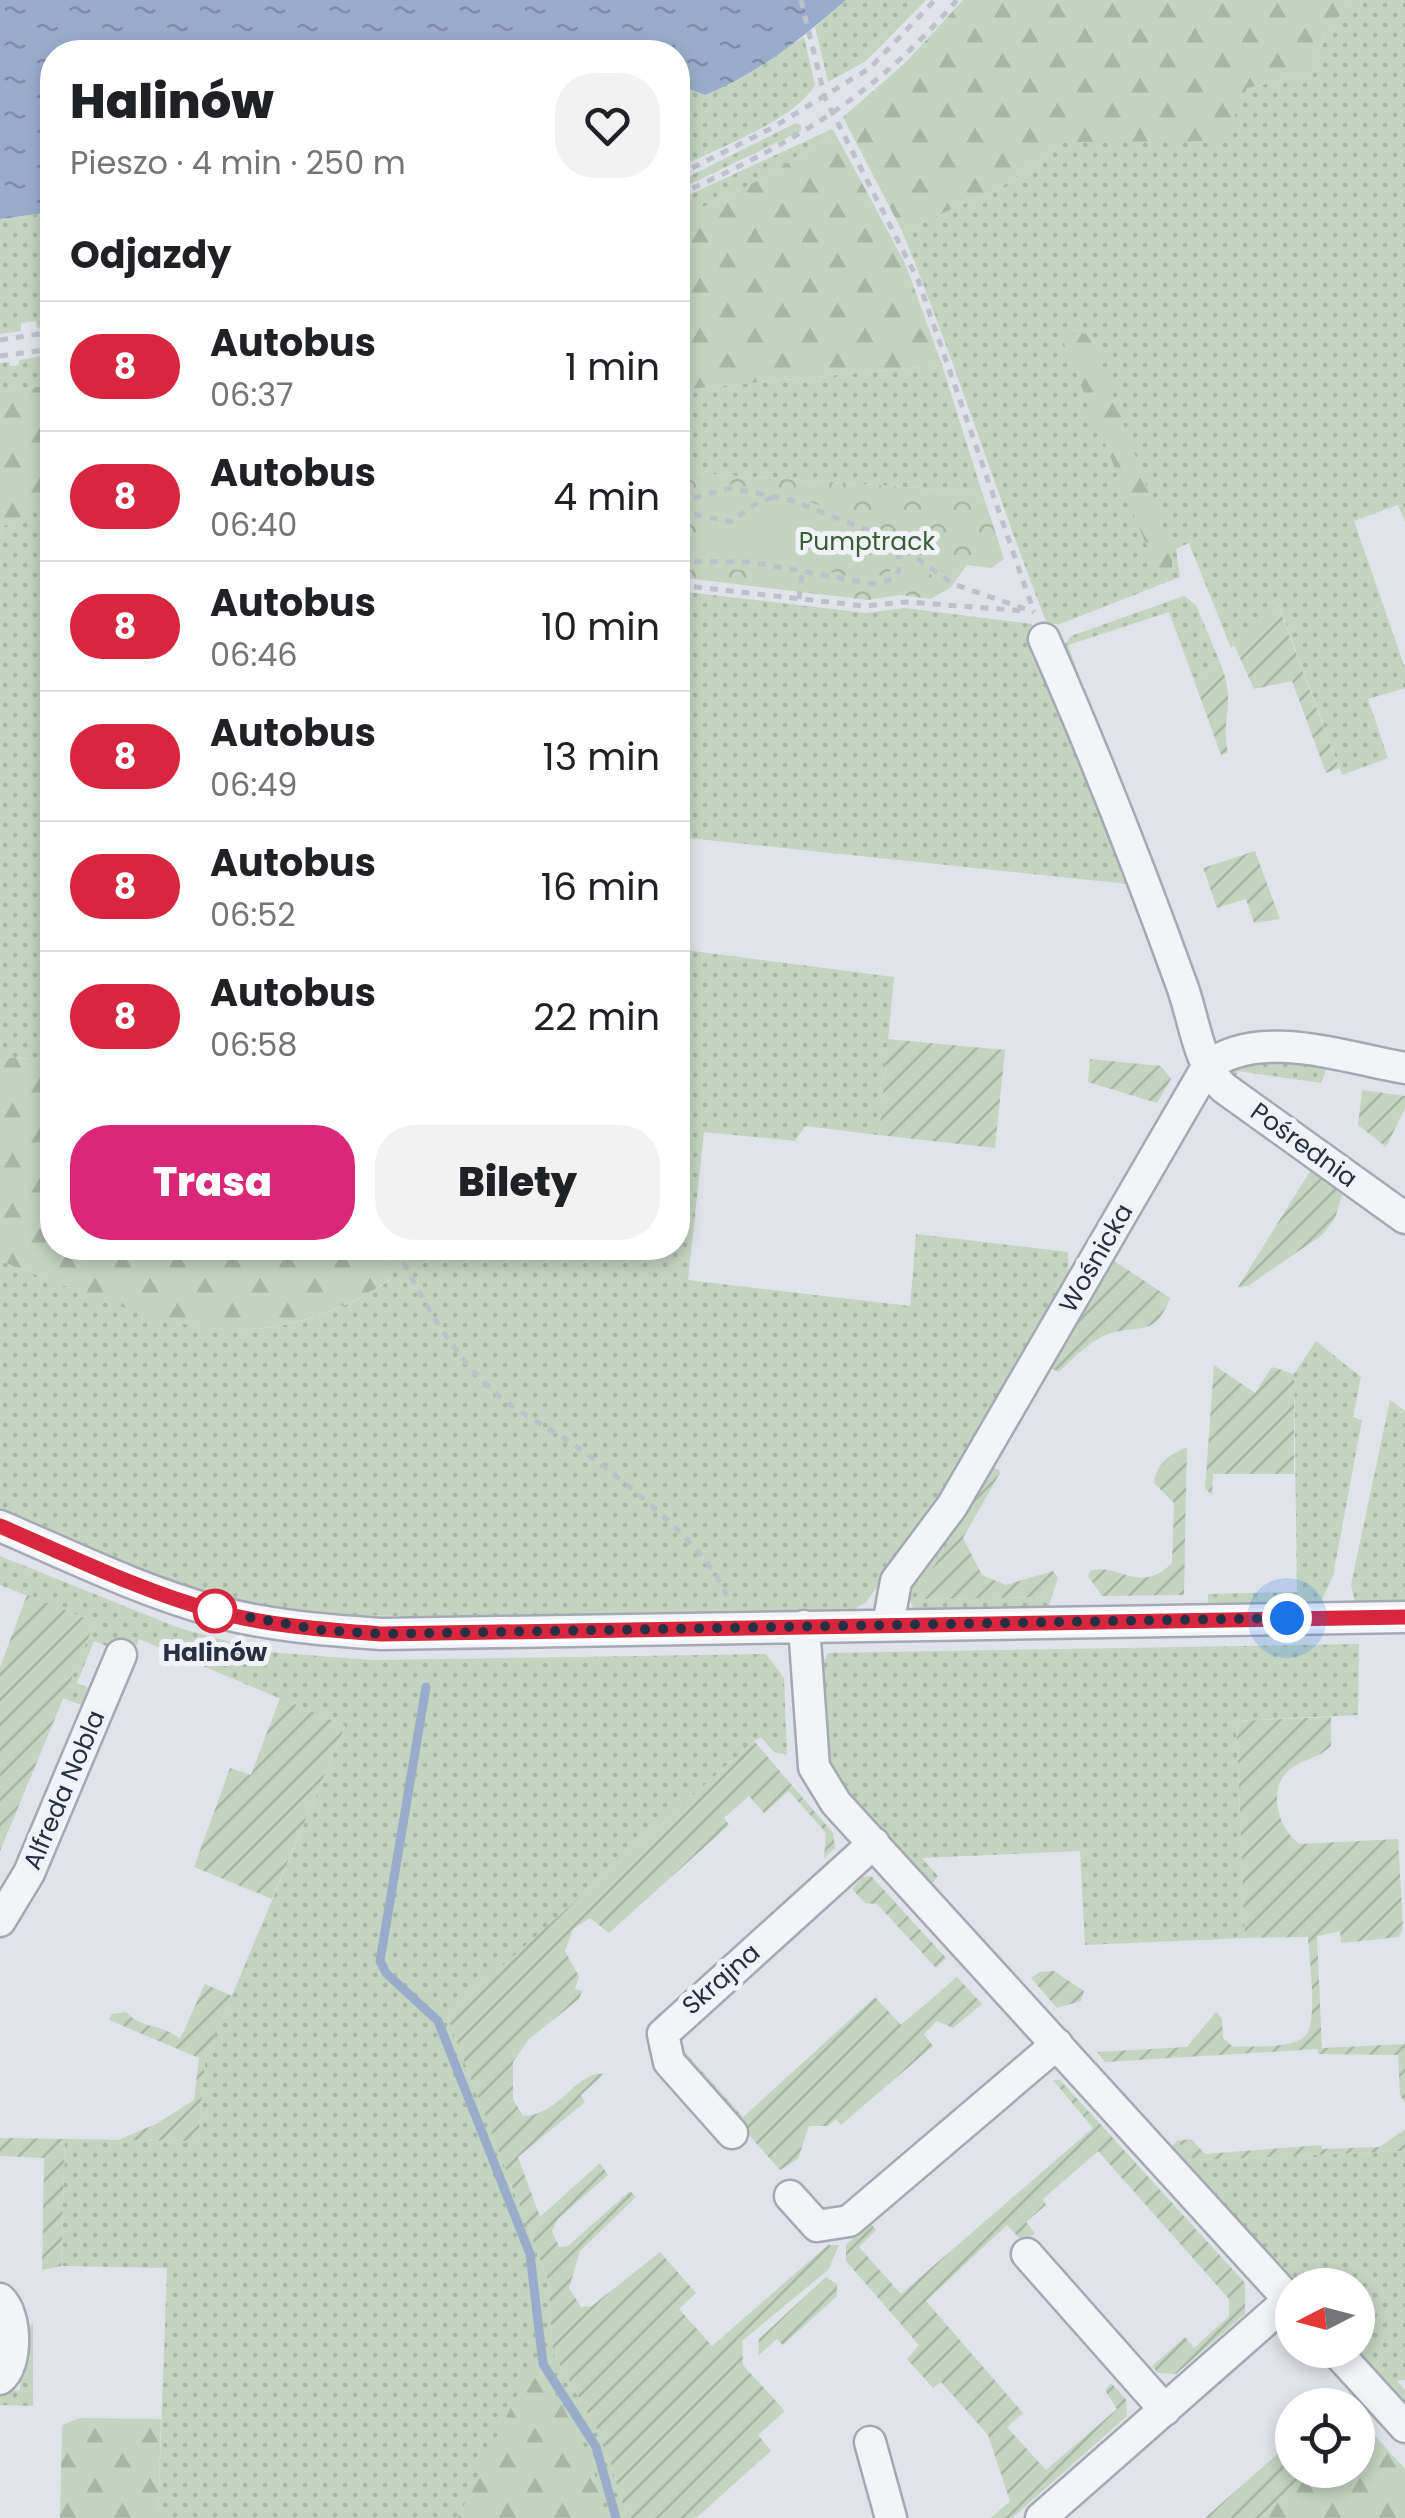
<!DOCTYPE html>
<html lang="pl">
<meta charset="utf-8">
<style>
:root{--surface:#fff;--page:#f2f2f2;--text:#202124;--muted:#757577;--line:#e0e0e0;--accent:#db2777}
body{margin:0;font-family:Poppins,sans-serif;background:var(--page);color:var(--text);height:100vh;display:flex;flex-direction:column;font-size:38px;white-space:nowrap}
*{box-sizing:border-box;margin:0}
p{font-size:32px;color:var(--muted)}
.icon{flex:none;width:55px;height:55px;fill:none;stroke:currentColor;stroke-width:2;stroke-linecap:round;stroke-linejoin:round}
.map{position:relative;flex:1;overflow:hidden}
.panel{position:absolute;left:40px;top:40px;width:650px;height:1220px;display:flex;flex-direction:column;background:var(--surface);border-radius:40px;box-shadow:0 5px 15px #0003}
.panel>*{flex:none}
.badge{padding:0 20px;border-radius:32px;font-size:35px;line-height:65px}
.needle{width:65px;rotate:264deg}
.buttons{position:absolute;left:1275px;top:2268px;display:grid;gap:20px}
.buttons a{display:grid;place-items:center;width:100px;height:100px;border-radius:50%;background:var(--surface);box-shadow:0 5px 15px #0003;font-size:50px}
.you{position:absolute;width:50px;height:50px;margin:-25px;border:8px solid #fff;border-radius:50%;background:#1a73e8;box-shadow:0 0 0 15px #1a73e833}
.map>.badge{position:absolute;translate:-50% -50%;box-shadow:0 0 0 5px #fff}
h2{padding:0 30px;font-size:38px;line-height:90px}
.round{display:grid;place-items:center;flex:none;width:105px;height:105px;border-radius:40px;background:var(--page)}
.head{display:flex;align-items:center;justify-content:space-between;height:170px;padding:0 30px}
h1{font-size:48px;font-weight:800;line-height:75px}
.button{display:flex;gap:20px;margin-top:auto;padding:20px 30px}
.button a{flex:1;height:115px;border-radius:40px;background:var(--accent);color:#fff;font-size:40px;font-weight:800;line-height:115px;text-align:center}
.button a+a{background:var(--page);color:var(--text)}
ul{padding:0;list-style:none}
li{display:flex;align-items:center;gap:30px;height:130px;padding:0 30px;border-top:2px solid var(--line)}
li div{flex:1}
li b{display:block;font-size:38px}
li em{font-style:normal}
li .badge{min-width:110px;font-weight:700;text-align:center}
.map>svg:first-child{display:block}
.grass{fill:url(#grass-dots)}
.forest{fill:url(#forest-firs)}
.park{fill:url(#park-crowns)}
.garden{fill:url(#garden-furrows)}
.pitch{fill:#c4d4c1;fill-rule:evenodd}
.water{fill:url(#water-ripples)}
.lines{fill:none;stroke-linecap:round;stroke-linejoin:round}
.stream{stroke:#99adcb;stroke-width:9}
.minor-casing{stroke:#a5a9b4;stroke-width:35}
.path{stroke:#bec1c9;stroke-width:5;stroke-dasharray:8 8;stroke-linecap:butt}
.minor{stroke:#f3f4f8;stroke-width:30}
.line-casing{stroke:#fff;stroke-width:22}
.line{stroke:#d7263d;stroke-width:15}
.walk{stroke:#282f42;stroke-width:10;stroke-dasharray:0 18}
.stop-dot{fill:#fff;stroke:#d7263d;stroke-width:5}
.labels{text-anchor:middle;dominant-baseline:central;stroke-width:10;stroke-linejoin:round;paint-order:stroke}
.park-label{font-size:25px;fill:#395e35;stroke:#f0f2f7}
.street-label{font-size:25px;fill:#282f42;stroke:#f0f2f7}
.stop-label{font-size:25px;font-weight:bold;fill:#282f42;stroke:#f0f2f7}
</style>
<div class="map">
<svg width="1405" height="2518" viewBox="0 0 1405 2518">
<defs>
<pattern id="grass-dots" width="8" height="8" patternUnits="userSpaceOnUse" patternTransform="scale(2.5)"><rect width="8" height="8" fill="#c4d4c1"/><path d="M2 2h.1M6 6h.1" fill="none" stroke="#a8b6a7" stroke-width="1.8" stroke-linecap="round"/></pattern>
<pattern id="forest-firs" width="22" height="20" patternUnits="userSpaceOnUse" patternTransform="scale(2.5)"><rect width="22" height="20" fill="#c4d4c1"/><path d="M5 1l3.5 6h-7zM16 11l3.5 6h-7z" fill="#a8b6a7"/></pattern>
<pattern id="park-crowns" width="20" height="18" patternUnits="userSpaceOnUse" patternTransform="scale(2.5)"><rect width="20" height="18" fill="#c4d4c1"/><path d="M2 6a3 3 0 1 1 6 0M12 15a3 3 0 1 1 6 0" fill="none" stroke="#a8b6a7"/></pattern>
<pattern id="garden-furrows" width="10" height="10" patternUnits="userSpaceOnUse" patternTransform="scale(2.5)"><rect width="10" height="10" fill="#c4d4c1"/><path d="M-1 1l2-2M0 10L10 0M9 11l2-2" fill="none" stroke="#a8b6a7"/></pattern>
<pattern id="water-ripples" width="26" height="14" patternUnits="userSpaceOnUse" patternTransform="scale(2.5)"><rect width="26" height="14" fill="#99adcb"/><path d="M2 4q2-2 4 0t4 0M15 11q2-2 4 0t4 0" fill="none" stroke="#7d8da6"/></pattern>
</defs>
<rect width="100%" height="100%" fill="#e0e3e9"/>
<path class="grass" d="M 846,0 L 926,0 L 866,61 L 828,82 L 815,27 Z
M 1352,0 L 1405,0 L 1405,522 L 1398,505 L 1354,521 L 1405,668 L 1405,688 L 1368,699 L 1388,758 L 1342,775 L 1279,606 L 1231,648 L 1189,543 L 1176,549 L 1180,577 L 1060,624 L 1047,624 C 996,493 955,360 902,231 L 1000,188 L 1064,142 L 1167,139 L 1247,88 L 1314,73 L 1324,35 Z
M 804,37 L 815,85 C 794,121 715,149 678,168 L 678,85 L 705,95 Z
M 796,123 L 801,125 L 801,131 L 678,190 L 678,182 Z
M 832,129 L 835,133 L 767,176 L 678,220 L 678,200 Z
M 52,212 L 52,326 L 37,328 L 36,321 L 21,323 L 21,331 L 0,334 L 0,219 Z
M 52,354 L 52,385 L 0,392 L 0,363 L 9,362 L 10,366 L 19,365 L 19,360 Z
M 942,365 L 982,492 L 678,472 L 678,390 Z
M 52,502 L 52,1060 L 0,1057 L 0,538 L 2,527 Z
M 678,591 L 866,613 L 905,608 L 1032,624 L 1137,885 L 678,837 Z
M 1184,596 L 1196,605 L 1219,660 L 1195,683 L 1169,612 L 1068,645 L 1154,884 L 1063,647 L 1071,636 Z
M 678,949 L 894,977 L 879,1135 L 805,1126 L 795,1141 L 704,1132 L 688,1280 L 910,1306 L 916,1234 L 1068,1252 L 1069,1283 L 935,1511 L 866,1602 L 853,1610 L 442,1617 L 310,1614 L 265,1608 L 164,1579 L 0,1510 L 0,1261 C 149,1315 244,1374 392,1279 L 379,1248 L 678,1248 Z
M 1253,1055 L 1327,1068 L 1321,1083 L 1238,1071 L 1234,1079 L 1226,1074 L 1231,1059 Z
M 1316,1341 L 1361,1377 L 1353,1417 L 1362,1420 L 1333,1576 L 1321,1602 L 1208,1605 L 1208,1594 L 1297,1592 L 1294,1374 Z
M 1390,1400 L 1405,1411 L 1405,1601 L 1355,1602 L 1351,1585 Z
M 988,1465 L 992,1467 L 916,1599 L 1046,1597 L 1058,1578 L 1049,1606 L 913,1608 L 906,1587 Z
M 0,1556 L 179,1628 L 268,1652 L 373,1660 L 766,1654 L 784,1678 L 787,1755 L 774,1752 L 761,1737 L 754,1741 L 447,2016 L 548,2280 L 553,2353 L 604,2441 L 627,2518 L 158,2518 L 167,2268 L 61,2266 L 65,2139 L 198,2141 L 205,2060 L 345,1726 L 139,1639 L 132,1656 L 94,1641 L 77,1683 L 94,1690 L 87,1707 L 63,1698 L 95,1622 L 0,1585 Z
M 1359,1644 L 1358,1715 L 1236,1721 L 1245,1938 L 1085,1945 L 1080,1851 L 922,1858 L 938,1876 L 930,1886 L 842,1790 L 824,1762 L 821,1667 L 828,1653 Z
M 1177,2141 L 1195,2160 L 1405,2151 L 1405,2380 L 1397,2381 L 1405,2390 L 1405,2405 L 1352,2350 L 1358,2350 L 1358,2285 L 1294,2285 L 1170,2148 Z
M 33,2324 L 33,2406 L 0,2405 L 0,2390 L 20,2390 L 21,2328 Z"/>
<path class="forest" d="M 963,0 L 1352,0 L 1324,35 L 1314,73 L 1247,88 L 1223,141 L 1064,142 L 1000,188 L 902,231 L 843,117 L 905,63 Z
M 835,133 L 905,263 L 942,365 L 678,390 L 678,220 L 767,176 Z
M 1077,331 L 1086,334 L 1095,347 L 1172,555 L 1172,568 L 1166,572 L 1157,571 L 1064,344 Z
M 52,385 L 52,502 L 2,527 L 0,538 L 0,392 Z
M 0,1057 L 52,1060 L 52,1248 L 379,1248 L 393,1278 C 244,1374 149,1316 0,1261 Z
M 535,2357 L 589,2455 L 607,2518 L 458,2518 Z
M 80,2418 L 161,2419 L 158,2518 L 60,2518 L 62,2425 Z
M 1365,2425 L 1405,2469 L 1405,2518 L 1260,2518 L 1315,2470 L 1358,2470 L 1358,2432 Z"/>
<path class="park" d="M 678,472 L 982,492 L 1004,559 L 991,568 L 967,565 L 950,588 L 930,599 L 900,595 L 868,600 L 678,577 Z"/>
<path class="garden" d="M 1278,605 L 1339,768 L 1326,773 L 1292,681 L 1254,689 L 1234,645 Z
M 1219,660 C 1238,705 1220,713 1228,753 L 1221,755 L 1195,683 Z
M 1255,851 L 1280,919 L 1254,923 L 1246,899 L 1217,908 L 1203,868 Z
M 888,1039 L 1005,1050 L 995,1148 L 879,1135 Z
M 1090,1059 L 1161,1066 L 1171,1079 L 1157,1103 L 1088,1082 Z
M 1362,1090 L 1405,1096 L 1405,1108 L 1386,1147 L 1358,1125 Z
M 1312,1168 L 1343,1192 L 1335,1218 L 1322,1235 L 1248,1286 L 1238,1287 Z
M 1113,1260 L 1170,1298 C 1155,1337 1143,1324 1112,1333 C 1093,1338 1073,1358 1059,1372 L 1050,1368 Z
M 1214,1365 L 1255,1393 L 1272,1367 L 1294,1374 L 1294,1474 L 1213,1474 L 1212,1495 L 1205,1488 Z
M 1187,1447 L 1184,1595 L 1102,1596 L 1088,1576 L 1090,1571 C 1122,1562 1138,1596 1172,1563 L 1174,1503 L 1154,1483 C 1156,1465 1170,1454 1187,1447 Z
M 992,1467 L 1001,1471 L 963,1538 L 982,1575 L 1006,1585 L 1053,1571 L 1058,1578 L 1046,1597 L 915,1599 Z
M 27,1595 L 95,1622 L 0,1851 L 0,1667 Z
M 280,1698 L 345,1726 L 272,1899 L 194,1867 L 230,1768 L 251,1775 Z
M 1331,1717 L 1331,1746 C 1318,1759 1301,1759 1288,1771 C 1267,1790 1279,1831 1300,1844 L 1398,1839 L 1403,1928 L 1399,1937 L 1341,1943 L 1340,1931 L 1317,1936 L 1322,2048 L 1405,2044 L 1405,2103 L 1400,2095 L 1398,2055 L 1319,2054 L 1317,2049 L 1105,2062 L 1097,2052 L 1187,2047 L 1216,2012 L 1222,2019 L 1223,2038 L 1233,2047 C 1253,2045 1287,2050 1304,2037 C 1319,2026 1309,1957 1308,1937 L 1245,1938 L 1236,1721 Z
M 754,1741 L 833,1833 L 835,1848 L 824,1858 L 826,1833 L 789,1791 L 764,1813 L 749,1796 L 724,1818 L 729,1825 L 609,1933 L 590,1918 L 573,1929 L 565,1951 L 579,1977 L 575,1989 L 582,1991 L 579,1999 L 528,2040 L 513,2062 L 513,2099 L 523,2116 C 560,2116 576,2070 604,2074 L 581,2095 L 585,2102 L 518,2157 L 540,2217 L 600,2163 L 608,2175 L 558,2219 L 552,2231 L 559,2247 L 568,2246 L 630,2191 L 636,2197 L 580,2251 L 569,2288 L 581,2307 L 592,2306 L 660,2252 L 696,2293 L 679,2309 L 712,2346 L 828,2245 L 839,2245 L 828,2270 L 742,2341 L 743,2365 L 785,2411 L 758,2435 L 771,2451 L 696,2518 L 627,2518 L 604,2441 L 553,2353 L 548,2280 L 447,2016 Z
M 871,1876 L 946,1958 L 936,1968 L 877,1904 L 865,1903 L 852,1889 L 863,1877 Z
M 1054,1971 L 1084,1991 L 1081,2001 L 1057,2008 L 1031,1978 L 1040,1972 Z
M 957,1977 L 982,2004 L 953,2028 L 937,2021 L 924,2034 L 933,2046 L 841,2125 L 836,2119 L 828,2126 L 809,2126 L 798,2159 L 780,2170 L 680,2057 L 685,2052 L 743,2117 L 875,1997 L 901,2025 Z
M 205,1984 L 232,1996 L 205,2060 L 198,2141 L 118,2140 L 156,2124 L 194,2100 L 199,2058 L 109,2020 L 112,2014 L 126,2012 C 141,2029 164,2024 180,2039 Z
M 1053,2080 L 1060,2080 L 1245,2283 L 1245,2314 L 1176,2374 L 1158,2373 L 1152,2366 L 1185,2337 L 1194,2348 L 1229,2316 L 1229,2299 L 1098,2151 L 1043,2199 L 1046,2205 L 1026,2222 L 1035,2233 L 1024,2243 L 1007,2225 L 926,2301 L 1023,2413 L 1007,2427 L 1046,2470 L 1117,2409 L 1105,2390 L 1111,2383 L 1126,2399 L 1127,2416 L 1012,2518 L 991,2518 L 1010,2501 L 988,2435 L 941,2382 L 933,2388 L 907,2359 L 919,2345 L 846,2261 L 846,2245 L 870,2223 L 876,2230 L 859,2247 L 901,2294 L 1093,2128 Z
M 1405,2129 L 1405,2151 L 1195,2160 L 1177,2141 L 1191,2139 L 1205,2154 L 1321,2145 L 1322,2149 L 1380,2147 Z
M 0,2138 L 65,2139 L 61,2266 L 42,2270 L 44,2158 L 0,2156 Z
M 826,2277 L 837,2284 L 837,2296 L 783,2345 L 777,2339 L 758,2356 L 759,2339 Z
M 1292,2441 L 1292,2470 L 1315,2470 L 1260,2518 L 1205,2518 Z"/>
<path class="pitch" d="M 731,484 C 825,498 878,526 956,580 L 950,588 L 915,563 L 904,583 L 893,589 L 843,584 L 824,594 L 778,589 L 763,572 L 678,565 L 678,550 L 731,543 L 733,537 L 729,532 L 678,517 L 678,497 ZM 847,536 L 872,540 L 891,561 L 890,572 C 866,584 823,575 805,556 Z"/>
<path class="water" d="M 0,0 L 846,0 C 801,39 760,72 705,95 L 678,85 L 678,52 L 52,52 L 52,212 L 0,219 Z"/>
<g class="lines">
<path class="stream" d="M 426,1687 L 380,1961 L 386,1973 L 438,2021 L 530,2254 L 543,2364 L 596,2447 L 616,2518"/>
<defs>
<path id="minor" d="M 1044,639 C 1094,752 1139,867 1181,983 C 1194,1016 1197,1064 1224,1088 L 1405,1218
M 0,1526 C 70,1556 141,1591 214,1611 C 269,1626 326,1630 382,1634 L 1405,1617
M 888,1625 L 896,1581 L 952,1506 L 1207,1067 C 1258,1026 1346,1058 1405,1068
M 804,1626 L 814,1767 L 836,1803 L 1292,2303
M 0,1921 L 29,1873 L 121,1655
M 732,2133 L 669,2062 L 663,2034 L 874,1843
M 790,2196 L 817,2226 L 849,2221 L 1057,2044
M 1027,2254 L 1165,2410
M 0,2299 C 17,2314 18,2365 0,2379
M 1335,2350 L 1405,2427
M 870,2442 L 891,2518
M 1041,2518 L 1290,2299"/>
</defs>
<use href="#minor" class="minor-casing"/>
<path class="path" d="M 801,0 L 825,98 L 918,280 L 1034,612
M 678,175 L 772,128 L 870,68 L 935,0
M 678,195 C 794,142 872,99 957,0
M 0,340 L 52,332
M 0,356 L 52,349
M 678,502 L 731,488 L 791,500 L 890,539 L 953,584 L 1034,612
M 678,511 L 734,522 L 747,508 L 774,497
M 678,561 L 750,562 L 874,584 L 894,579 C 904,566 899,555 891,542
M 678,585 L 864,606 L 907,602 L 1026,611
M 799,599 L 802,574
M 397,1248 C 420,1298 454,1357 496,1393 C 518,1413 548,1427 573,1444 C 618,1476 713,1549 728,1600"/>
<use href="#minor" class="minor"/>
</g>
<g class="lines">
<defs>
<path id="line" d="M 0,1526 C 70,1556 141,1591 214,1611 C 269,1626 326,1630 382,1634 L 1405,1617"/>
</defs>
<use href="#line" class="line-casing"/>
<use href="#line" class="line"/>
<path class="walk" d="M 215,1611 L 320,1630 L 382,1634 L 1287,1618"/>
</g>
<circle class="stop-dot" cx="215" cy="1611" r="20"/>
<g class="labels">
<g class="park-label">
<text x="867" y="541">Pumptrack</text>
</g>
<g class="street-label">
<text transform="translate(1304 1145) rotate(36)">Pośrednia</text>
<text transform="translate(1096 1258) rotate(-60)">Wośnicka</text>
<text transform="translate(64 1790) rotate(-67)">Alfreda Nobla</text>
<text transform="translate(721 1979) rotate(-41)">Skrajna</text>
</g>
<g class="stop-label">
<text x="215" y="1652">Halinów</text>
</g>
</g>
</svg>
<div class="buttons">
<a><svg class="needle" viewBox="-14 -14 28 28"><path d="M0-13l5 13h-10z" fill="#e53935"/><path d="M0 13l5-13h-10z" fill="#757577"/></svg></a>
<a><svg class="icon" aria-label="locate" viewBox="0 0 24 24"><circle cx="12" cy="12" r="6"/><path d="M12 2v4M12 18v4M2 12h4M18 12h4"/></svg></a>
</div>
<div class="you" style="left:1287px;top:1618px"></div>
<section class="panel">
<div class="head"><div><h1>Halinów</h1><p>Pieszo · 4 min · 250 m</p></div><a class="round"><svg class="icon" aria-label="heart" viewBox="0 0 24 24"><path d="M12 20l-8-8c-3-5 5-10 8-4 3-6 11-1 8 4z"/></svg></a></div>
<h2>Odjazdy</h2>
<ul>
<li><span class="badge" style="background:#d7263d;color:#fff">8</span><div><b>Autobus</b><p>06:37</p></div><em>1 min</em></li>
<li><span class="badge" style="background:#d7263d;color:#fff">8</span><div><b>Autobus</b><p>06:40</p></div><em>4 min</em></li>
<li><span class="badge" style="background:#d7263d;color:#fff">8</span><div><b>Autobus</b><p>06:46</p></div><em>10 min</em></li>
<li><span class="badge" style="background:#d7263d;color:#fff">8</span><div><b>Autobus</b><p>06:49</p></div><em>13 min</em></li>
<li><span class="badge" style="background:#d7263d;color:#fff">8</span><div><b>Autobus</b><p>06:52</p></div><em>16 min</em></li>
<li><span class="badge" style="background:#d7263d;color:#fff">8</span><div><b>Autobus</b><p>06:58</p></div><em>22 min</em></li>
</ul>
<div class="button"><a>Trasa</a><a>Bilety</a></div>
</section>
</div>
